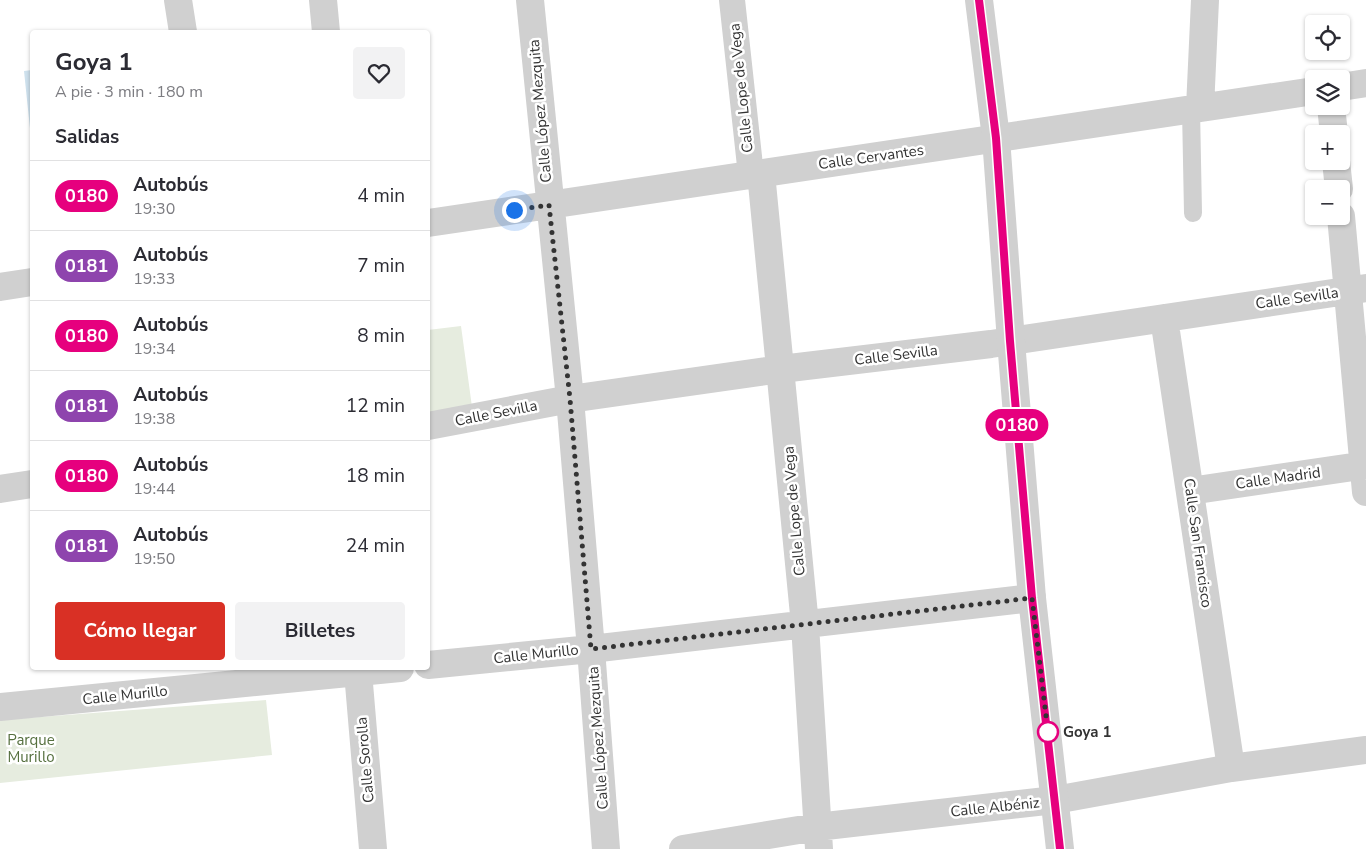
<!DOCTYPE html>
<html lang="es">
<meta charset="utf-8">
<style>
:root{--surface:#fff;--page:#f2f2f3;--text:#2b2b33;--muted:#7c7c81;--line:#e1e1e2;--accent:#d93025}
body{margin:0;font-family:"Nunito Sans",sans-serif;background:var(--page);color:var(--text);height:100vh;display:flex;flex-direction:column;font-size:19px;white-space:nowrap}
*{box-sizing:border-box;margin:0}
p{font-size:16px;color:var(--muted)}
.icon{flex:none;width:28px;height:28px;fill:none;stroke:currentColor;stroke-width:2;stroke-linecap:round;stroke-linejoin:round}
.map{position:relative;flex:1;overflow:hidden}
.sheet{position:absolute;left:30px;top:30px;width:400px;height:640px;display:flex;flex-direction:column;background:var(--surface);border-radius:5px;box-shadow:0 1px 4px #0004}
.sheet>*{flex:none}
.badge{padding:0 10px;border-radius:16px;font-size:18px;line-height:32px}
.buttons{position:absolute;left:1305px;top:15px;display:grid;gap:10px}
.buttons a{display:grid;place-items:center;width:45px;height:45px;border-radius:5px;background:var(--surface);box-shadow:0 1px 4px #0004;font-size:25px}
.you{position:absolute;width:25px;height:25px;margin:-12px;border:4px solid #fff;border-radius:50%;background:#1a73e8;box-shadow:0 0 0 8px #1a73e833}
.map>.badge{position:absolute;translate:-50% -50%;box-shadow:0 0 0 2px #fff}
h2{padding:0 25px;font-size:19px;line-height:45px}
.round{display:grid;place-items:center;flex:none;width:52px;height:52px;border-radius:5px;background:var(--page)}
.headline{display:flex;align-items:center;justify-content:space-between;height:85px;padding:0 25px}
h1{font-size:24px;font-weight:700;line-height:38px}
.button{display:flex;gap:10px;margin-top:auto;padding:10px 25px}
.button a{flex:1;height:58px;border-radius:5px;background:var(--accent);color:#fff;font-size:20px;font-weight:700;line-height:58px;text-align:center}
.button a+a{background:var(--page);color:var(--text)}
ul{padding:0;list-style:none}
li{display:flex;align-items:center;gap:15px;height:70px;padding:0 25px;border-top:1px solid var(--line)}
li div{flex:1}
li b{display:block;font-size:19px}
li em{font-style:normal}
li .badge{min-width:55px;font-weight:700;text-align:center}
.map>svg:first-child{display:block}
.green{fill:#e6ecdf}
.water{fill:#cfe2ee}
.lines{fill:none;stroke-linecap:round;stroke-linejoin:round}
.service{stroke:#d0d0d0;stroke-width:18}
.pedestrian{stroke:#d0d0d0;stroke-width:26}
.minor{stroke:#d0d0d0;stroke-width:28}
.tertiary{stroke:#d0d0d0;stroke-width:28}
.line-casing{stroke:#fff;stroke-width:11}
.line{stroke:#e6007e;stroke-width:8}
.walk{stroke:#333;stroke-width:5;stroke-dasharray:0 9}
.stop-dot{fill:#fff;stroke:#e6007e;stroke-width:2.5}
.labels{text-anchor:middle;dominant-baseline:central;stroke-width:5;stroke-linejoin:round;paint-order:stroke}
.street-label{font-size:15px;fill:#333;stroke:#fff}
.stop-label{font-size:15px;font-weight:bold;fill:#333;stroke:#fff;text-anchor:start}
.park-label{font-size:15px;fill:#56703f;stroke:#fff}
</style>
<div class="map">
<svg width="1366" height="849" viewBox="0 0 1366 849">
<rect width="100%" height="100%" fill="#fff"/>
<path class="green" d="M 461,326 L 472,407 L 428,413 L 428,330 Z
M 266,700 L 272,755 L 0,783 L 0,720 Z"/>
<path class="water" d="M 32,70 L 32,137 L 31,138 L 24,71 Z"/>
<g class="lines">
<path class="service" d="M 1191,109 L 1193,213"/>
<path class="pedestrian" d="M 732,0 L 751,175"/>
<path class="minor" d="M 178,0 L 183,32
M 323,0 L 326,32
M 530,0 L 570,399 L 591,649 L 606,849
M 1341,87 L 1366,83
M 1331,106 L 1334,134
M 1200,108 L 1205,0
M 1336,161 L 1339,189
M 761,173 L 805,625 L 819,849
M 1341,216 L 1366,492
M 428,223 L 1314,91
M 0,287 L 32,282
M 1164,318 L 1231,768
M 428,426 L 570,399 L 781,369 L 991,344 L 1366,288
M 0,489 L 32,484
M 1190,491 L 1366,465
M 428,665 L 591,649 L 1032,598
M 358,672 L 373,849
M 0,707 L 400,668
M 683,849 L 817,827 L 1055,800 L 1231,768 L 1366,750"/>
<path class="tertiary" d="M 979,0 L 996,138 L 1011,341 L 1032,598 L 1060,849"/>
</g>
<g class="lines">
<defs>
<path id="line" d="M 979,0 L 996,138 L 1010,341 L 1032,598 L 1060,849"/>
</defs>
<use href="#line" class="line-casing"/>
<use href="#line" class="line"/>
<path class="walk" d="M 514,210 L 549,205 L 570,399 L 591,649 L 1032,598 L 1049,741 L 1048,732"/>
</g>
<circle class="stop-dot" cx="1048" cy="732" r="10"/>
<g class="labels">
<g class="street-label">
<text transform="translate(741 88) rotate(-96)">Calle Lope de Vega</text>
<text transform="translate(540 111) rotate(-95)">Calle López Mezquita</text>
<text transform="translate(871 157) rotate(-8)">Calle Cervantes</text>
<text transform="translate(1297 298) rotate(-8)">Calle Sevilla</text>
<text transform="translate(896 355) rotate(-7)">Calle Sevilla</text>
<text transform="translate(496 413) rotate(-11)">Calle Sevilla</text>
<text transform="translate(1278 478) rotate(-8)">Calle Madrid</text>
<text transform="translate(794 511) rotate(-95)">Calle Lope de Vega</text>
<text transform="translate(1198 543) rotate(82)">Calle San Francisco</text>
<text transform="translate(536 654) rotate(-6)">Calle Murillo</text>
<text transform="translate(125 695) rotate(-6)">Calle Murillo</text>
<text transform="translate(598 738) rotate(-94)">Calle López Mezquita</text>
<text transform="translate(365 760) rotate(-95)">Calle Sorolla</text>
<text transform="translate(995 807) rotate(-6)">Calle Albéniz</text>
</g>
<g class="stop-label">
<text x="1063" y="732">Goya 1</text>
</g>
<g class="park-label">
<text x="31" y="740">Parque<tspan x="31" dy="17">Murillo</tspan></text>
</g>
</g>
</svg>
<div class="buttons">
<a><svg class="icon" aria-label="locate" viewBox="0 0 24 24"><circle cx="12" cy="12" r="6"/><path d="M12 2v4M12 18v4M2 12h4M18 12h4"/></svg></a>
<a><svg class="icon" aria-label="layers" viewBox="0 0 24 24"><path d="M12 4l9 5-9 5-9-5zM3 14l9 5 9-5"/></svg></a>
<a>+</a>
<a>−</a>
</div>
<div class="you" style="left:514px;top:210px"></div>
<b class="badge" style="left:1017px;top:425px;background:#e6007e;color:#fff">0180</b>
<section class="sheet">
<div class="headline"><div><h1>Goya 1</h1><p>A pie · 3 min · 180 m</p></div><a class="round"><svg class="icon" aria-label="heart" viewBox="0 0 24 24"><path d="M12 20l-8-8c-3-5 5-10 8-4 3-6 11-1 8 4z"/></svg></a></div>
<h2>Salidas</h2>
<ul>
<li><span class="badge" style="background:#e6007e;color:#fff">0180</span><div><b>Autobús</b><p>19:30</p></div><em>4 min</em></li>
<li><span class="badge" style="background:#8e44ad;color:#fff">0181</span><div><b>Autobús</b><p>19:33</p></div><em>7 min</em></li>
<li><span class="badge" style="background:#e6007e;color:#fff">0180</span><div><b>Autobús</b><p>19:34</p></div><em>8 min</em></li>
<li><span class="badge" style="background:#8e44ad;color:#fff">0181</span><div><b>Autobús</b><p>19:38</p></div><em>12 min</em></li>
<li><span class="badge" style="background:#e6007e;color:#fff">0180</span><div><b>Autobús</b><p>19:44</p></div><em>18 min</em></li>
<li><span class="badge" style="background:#8e44ad;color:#fff">0181</span><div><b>Autobús</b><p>19:50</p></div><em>24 min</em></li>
</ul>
<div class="button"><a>Cómo llegar</a><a>Billetes</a></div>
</section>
</div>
